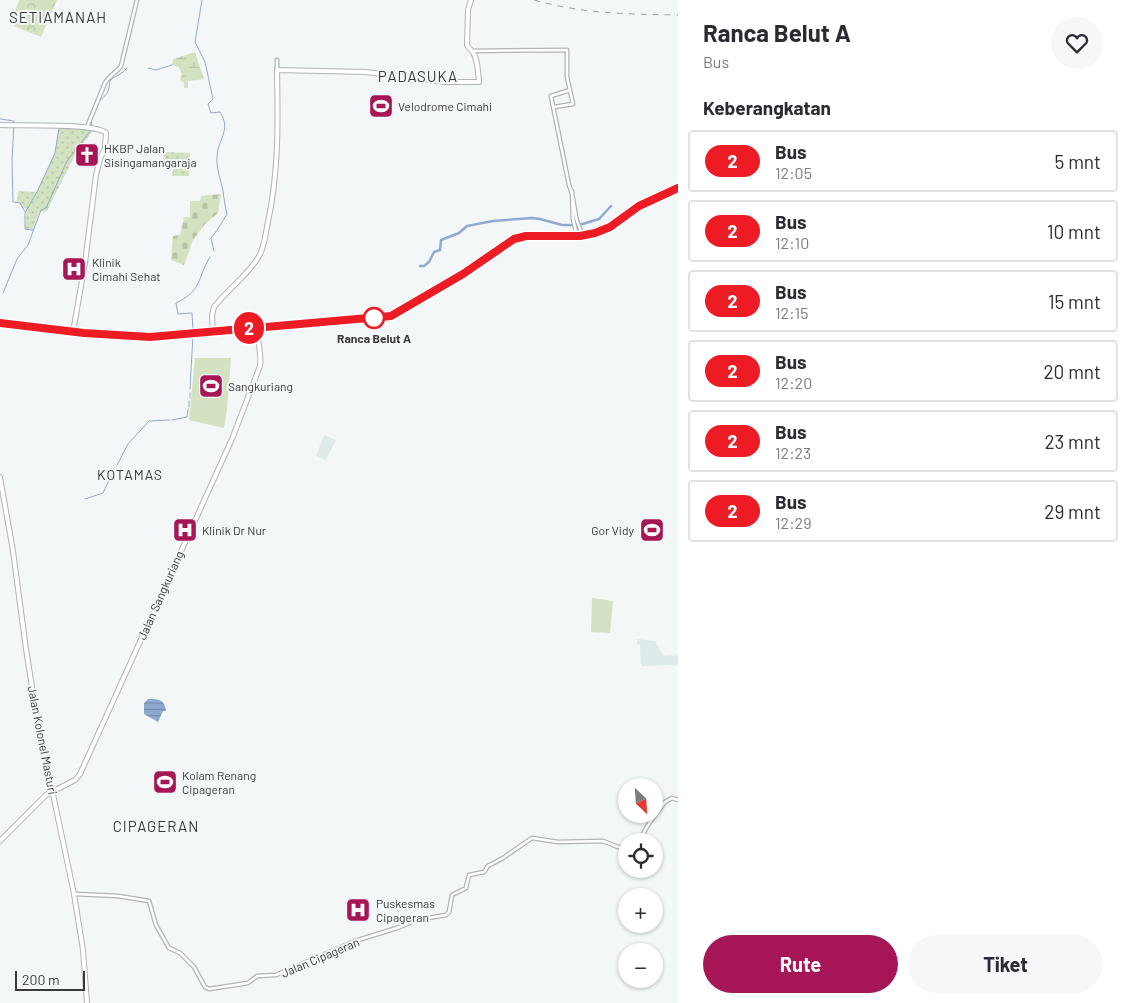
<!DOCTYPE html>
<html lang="id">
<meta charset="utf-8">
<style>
:root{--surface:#fff;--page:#f7f7f7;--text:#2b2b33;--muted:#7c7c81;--line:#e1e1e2;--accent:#a61657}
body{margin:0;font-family:Barlow,sans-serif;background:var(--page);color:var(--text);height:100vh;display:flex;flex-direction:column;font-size:19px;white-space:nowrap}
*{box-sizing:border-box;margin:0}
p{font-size:16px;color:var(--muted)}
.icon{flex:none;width:28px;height:28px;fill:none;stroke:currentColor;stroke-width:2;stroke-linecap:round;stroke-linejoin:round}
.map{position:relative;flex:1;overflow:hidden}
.drawer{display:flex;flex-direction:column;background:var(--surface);width:450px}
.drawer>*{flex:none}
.badge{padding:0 10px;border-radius:16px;font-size:18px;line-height:32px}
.needle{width:32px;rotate:155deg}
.fabs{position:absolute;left:618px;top:778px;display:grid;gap:10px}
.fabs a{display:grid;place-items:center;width:45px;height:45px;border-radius:50%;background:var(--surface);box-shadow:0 1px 4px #0004;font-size:25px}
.scale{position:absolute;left:15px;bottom:12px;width:70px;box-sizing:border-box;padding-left:5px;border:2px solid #383939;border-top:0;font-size:14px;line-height:18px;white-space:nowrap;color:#383939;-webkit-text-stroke:4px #f3f7f7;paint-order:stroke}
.map>.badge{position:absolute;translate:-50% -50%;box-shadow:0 0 0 2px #fff}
h2{padding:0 25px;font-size:19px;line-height:45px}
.round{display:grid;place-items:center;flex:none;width:52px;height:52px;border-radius:26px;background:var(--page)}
.overview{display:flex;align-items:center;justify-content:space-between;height:85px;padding:0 25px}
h1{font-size:24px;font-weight:700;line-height:38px}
.primary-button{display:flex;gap:10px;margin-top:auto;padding:10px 25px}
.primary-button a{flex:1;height:58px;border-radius:30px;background:var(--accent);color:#fff;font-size:20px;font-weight:700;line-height:58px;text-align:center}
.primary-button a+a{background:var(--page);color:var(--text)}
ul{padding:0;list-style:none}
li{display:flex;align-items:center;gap:15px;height:62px;margin:0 10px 8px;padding:0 15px;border:2px solid var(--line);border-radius:5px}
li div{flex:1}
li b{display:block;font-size:19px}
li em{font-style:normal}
li .badge{min-width:55px;font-weight:700;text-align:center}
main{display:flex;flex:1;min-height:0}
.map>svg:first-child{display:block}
.built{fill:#deebea}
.grass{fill:url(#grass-dots)}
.wetland{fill:url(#wetland-marsh)}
.cemetery{fill:url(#cemetery-stones)}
.park{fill:url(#park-crowns)}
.garden{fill:#d3e2c0}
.water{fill:url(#water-rules)}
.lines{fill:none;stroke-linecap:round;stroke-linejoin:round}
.stream{stroke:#90a9d1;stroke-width:1}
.canal{stroke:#90a9d1;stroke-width:2.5}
.minor-casing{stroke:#b0b4b4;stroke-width:5}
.major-casing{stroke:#b0b4b4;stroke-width:6}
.highway-casing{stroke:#b0b4b4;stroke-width:7}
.minor{stroke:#fff;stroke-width:2.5}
.major{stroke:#fff;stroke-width:4}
.highway{stroke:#fff;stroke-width:4.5}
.rail{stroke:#9d9f9f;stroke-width:1;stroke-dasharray:6 6;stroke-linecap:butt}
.line-casing{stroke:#fff;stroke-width:11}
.line{stroke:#ed1c24;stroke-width:8}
.stop-dot{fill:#fff;stroke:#ed1c24;stroke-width:2.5}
.labels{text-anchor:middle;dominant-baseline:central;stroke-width:4;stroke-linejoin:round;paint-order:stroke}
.poi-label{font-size:12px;fill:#383939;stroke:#f3f7f7;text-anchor:start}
.stop-label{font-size:12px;font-weight:bold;fill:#383939;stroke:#f3f7f7}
.street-label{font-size:12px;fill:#383939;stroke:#f3f7f7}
.neighbourhood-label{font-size:14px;letter-spacing:1px;fill:#383939;stroke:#f3f7f7}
.quarter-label{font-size:15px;letter-spacing:1px;fill:#383939;stroke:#f3f7f7}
</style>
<main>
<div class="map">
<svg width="678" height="1003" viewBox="0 0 678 1003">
<defs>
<pattern id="grass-dots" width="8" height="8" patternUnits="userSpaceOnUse" patternTransform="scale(1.25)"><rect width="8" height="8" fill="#d3e2c0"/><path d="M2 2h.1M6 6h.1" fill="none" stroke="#b6c3a6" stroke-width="1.8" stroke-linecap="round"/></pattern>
<pattern id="wetland-marsh" width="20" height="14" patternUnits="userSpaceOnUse" patternTransform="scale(1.25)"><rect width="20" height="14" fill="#d3e2c0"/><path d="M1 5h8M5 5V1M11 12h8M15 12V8" fill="none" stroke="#b6c3a6"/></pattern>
<pattern id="cemetery-stones" width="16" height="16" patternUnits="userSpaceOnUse" patternTransform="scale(1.25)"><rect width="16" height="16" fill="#d3e2c0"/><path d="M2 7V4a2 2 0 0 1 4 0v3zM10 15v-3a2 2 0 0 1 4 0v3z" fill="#b6c3a6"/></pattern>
<pattern id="park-crowns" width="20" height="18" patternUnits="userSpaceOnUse" patternTransform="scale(1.25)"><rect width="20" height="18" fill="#d3e2c0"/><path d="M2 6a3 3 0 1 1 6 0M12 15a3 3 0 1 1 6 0" fill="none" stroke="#b6c3a6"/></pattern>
<pattern id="water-rules" width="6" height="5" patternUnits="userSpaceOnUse" patternTransform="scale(1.25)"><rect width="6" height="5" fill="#90a9d1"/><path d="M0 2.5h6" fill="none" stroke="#778bab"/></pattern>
</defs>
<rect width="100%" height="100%" fill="#f3f7f7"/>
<path class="built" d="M 324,435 L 336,440 L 326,460 L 316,456 Z
M 637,639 L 655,641 L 664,656 L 678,655 L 678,665 L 641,666 L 640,645 L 637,644 Z"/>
<path class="grass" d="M 59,128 L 93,129 L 92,132 L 77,151 L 47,211 L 39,212 L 33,229 L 25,229 L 27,209 L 21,207 L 21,203 L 17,202 L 18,191 L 37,192 L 55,153 Z
M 163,152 L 190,153 L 189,176 L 172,176 L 173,169 L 164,168 Z"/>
<path class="wetland" d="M 195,52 L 204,79 L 188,81 L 188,88 L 184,88 L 184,82 L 180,81 L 182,74 L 179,67 L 172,65 L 173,59 Z"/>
<path class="cemetery" d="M 221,194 L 218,213 L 205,224 L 193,240 L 184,265 L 171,260 L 173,236 L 180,235 L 184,217 L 190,217 L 190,201 L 200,201 L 201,196 Z"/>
<path class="park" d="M 19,0 L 57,0 L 41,37 L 14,26 L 19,16 L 14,14 Z"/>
<path class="garden" d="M 195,358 L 231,358 L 227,410 L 224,428 L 189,420 Z
M 592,598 L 613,601 L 610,633 L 591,632 Z"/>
<path class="water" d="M 148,699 C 158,699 165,699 166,711 L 163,711 L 158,722 L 144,714 L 144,703 Z"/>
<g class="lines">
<path class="stream" d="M 202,0 L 195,42 L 205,62 L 213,99 L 208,104 L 211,113 L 220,112 C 232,130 217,141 217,157 C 216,168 221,180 223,191 C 224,199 225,206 227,214 C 222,222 218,230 211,238 L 214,251
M 148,68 L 156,70 L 172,65
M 115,77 L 123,72 L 127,68
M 98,103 C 106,93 108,97 110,81 L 114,77
M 0,119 L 14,121 L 12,162 L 13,202 L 20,203 L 25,212
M 92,125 L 91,120 L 94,113
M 33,230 L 25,229 L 25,213 L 37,192 L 55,153 L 59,128 L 76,128
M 3,293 L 17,259 L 28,245 L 41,210 L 46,208 L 67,161 L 91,130
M 193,331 L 192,313 L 178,314 L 176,303 C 203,290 197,278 210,257
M 190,389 L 193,335
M 190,398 L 190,393
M 189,407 L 189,401
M 172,420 L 187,417 L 188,409
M 117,465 L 128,444 L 149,421 L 170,420
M 85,499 L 103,493 L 114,470"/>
<path class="canal" d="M 579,225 L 599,219 L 611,206
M 420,266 L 424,266 L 429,262 L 434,252 L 440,250 L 441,240 L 459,233 L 467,226 L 493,221 L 532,218 L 540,219 L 562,225 L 573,225"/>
<defs>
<path id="minor" d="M 472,51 L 567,50 L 567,77 L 573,104 L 554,107
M 277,60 L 277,70
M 570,90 L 551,96 L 569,185 C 576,201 573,220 583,234
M 87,127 L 105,83 C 109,76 116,73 121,66 L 137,0
M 572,191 L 573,219 L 577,236
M 639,841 L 648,825 L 665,802 L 672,798 L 678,800
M 75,894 L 118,896 L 149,901 L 156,925 L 169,948 L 180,953 L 194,967 L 205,987 L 209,989 L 248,983 L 257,976 L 276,975 L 355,941 L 397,928 L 417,920 L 446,915 L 449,912 L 452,895 L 466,888 L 469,875 L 484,872 L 488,866 L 503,858 L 532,838 L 558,842 L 603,841 L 618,847 L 626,847"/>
<path id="major" d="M 0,125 C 19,126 97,123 106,133 L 105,148 L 100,159 L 96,175 L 85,263 L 73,332
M 213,333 L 212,315 L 214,307 C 227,290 246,277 258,258 C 265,247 265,235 268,222 C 279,170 278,122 277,70 L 366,72 L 445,82 L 479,82 C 478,73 478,58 472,51 C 470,49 468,47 467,45 L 468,10 L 471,0
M 0,477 L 13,551 L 26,649 L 37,718 L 74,894 L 83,950 L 87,1003
M 0,841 L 46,795 L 75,780 L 80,774 L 232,439 L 260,366 C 262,355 257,339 257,327"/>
<path id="highway" d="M 0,324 L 84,333 L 150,337 L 389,316 L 405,309 L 463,274 L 514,239 L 526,236 L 580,236 L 595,233 L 610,227 L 644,204 L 678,188"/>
</defs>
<use href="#minor" class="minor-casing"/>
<use href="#major" class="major-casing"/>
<use href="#highway" class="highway-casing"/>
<use href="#minor" class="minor"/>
<use href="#major" class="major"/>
<use href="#highway" class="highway"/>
<path class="rail" d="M 534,0 C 584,14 627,14 678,15"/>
</g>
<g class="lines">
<defs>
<path id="line" d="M 0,323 L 84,333 L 150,337 L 391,316 L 463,274 L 514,239 L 526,236 L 580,236 L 595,233 L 610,227 L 639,206 L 678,188"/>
</defs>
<use href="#line" class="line-casing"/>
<use href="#line" class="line"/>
</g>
<defs>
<symbol id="stadium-square" viewBox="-11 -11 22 22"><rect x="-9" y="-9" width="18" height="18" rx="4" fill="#a61657" stroke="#f3f7f7"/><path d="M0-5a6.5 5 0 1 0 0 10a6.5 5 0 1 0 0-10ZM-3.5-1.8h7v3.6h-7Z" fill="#fff"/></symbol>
<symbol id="church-square" viewBox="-11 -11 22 22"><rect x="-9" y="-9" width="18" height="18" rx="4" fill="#a61657" stroke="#f3f7f7"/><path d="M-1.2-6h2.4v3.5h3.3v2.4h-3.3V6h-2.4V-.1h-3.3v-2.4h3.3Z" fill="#fff"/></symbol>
<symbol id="hospital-square" viewBox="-11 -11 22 22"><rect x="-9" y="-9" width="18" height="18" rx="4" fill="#a61657" stroke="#f3f7f7"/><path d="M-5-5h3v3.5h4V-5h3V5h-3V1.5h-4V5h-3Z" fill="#fff"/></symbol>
</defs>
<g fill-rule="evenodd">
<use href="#stadium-square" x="367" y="92" width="28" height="28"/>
<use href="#church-square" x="73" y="141" width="28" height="28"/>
<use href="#hospital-square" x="60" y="255" width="28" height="28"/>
<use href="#stadium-square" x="197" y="372" width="28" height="28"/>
<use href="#hospital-square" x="171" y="516" width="28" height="28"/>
<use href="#stadium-square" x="638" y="516" width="28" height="28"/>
<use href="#stadium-square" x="151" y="768" width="28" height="28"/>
<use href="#hospital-square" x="344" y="896" width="28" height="28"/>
</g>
<circle class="stop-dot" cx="374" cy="318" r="10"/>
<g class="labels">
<g class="poi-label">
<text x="398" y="106">Velodrome Cimahi</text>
<text x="104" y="148">HKBP Jalan<tspan x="104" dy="14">Sisingamangaraja</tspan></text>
<text x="92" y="262">Klinik<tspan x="92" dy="14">Cimahi Sehat</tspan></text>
<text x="228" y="386">Sangkuriang</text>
<text x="202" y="530">Klinik Dr Nur</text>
<text x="634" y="530" text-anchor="end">Gor Vidy</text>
<text x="182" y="775">Kolam Renang<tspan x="182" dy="14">Cipageran</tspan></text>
<text x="376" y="903">Puskesmas<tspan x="376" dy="14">Cipageran</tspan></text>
</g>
<g class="stop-label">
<text x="374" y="338">Ranca Belut A</text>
</g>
<g class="street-label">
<text transform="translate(160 595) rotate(-66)">Jalan Sangkuriang</text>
<text transform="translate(43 740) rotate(79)">Jalan Kolonel Masturi</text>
<text transform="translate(320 957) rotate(-23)">Jalan Cipageran</text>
</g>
<g class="neighbourhood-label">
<text x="130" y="474">KOTAMAS</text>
</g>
<g class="quarter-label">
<text x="58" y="17">SETIAMANAH</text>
<text x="418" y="76">PADASUKA</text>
<text x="156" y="826">CIPAGERAN</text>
</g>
</g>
</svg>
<div class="fabs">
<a><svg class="needle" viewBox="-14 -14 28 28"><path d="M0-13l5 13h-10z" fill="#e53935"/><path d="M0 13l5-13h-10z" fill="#7c7c81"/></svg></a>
<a><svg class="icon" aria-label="locate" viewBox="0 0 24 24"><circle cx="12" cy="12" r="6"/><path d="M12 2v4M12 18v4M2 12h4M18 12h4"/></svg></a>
<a>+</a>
<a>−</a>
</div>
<div class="scale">200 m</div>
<b class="badge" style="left:249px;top:328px;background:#ed1c24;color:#fff">2</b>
</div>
<section class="drawer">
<div class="overview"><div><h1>Ranca Belut A</h1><p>Bus</p></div><a class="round"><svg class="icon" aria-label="heart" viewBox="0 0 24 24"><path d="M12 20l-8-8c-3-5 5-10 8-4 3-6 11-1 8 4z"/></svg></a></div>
<h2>Keberangkatan</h2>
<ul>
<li><span class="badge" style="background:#ed1c24;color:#fff">2</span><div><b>Bus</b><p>12:05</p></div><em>5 mnt</em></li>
<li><span class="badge" style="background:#ed1c24;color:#fff">2</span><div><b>Bus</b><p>12:10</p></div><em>10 mnt</em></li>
<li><span class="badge" style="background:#ed1c24;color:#fff">2</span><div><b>Bus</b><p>12:15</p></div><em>15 mnt</em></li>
<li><span class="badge" style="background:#ed1c24;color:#fff">2</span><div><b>Bus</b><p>12:20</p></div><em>20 mnt</em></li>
<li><span class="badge" style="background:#ed1c24;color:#fff">2</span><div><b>Bus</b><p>12:23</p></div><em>23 mnt</em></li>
<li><span class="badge" style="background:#ed1c24;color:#fff">2</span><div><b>Bus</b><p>12:29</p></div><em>29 mnt</em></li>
</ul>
<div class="primary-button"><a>Rute</a><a>Tiket</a></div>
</section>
</main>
